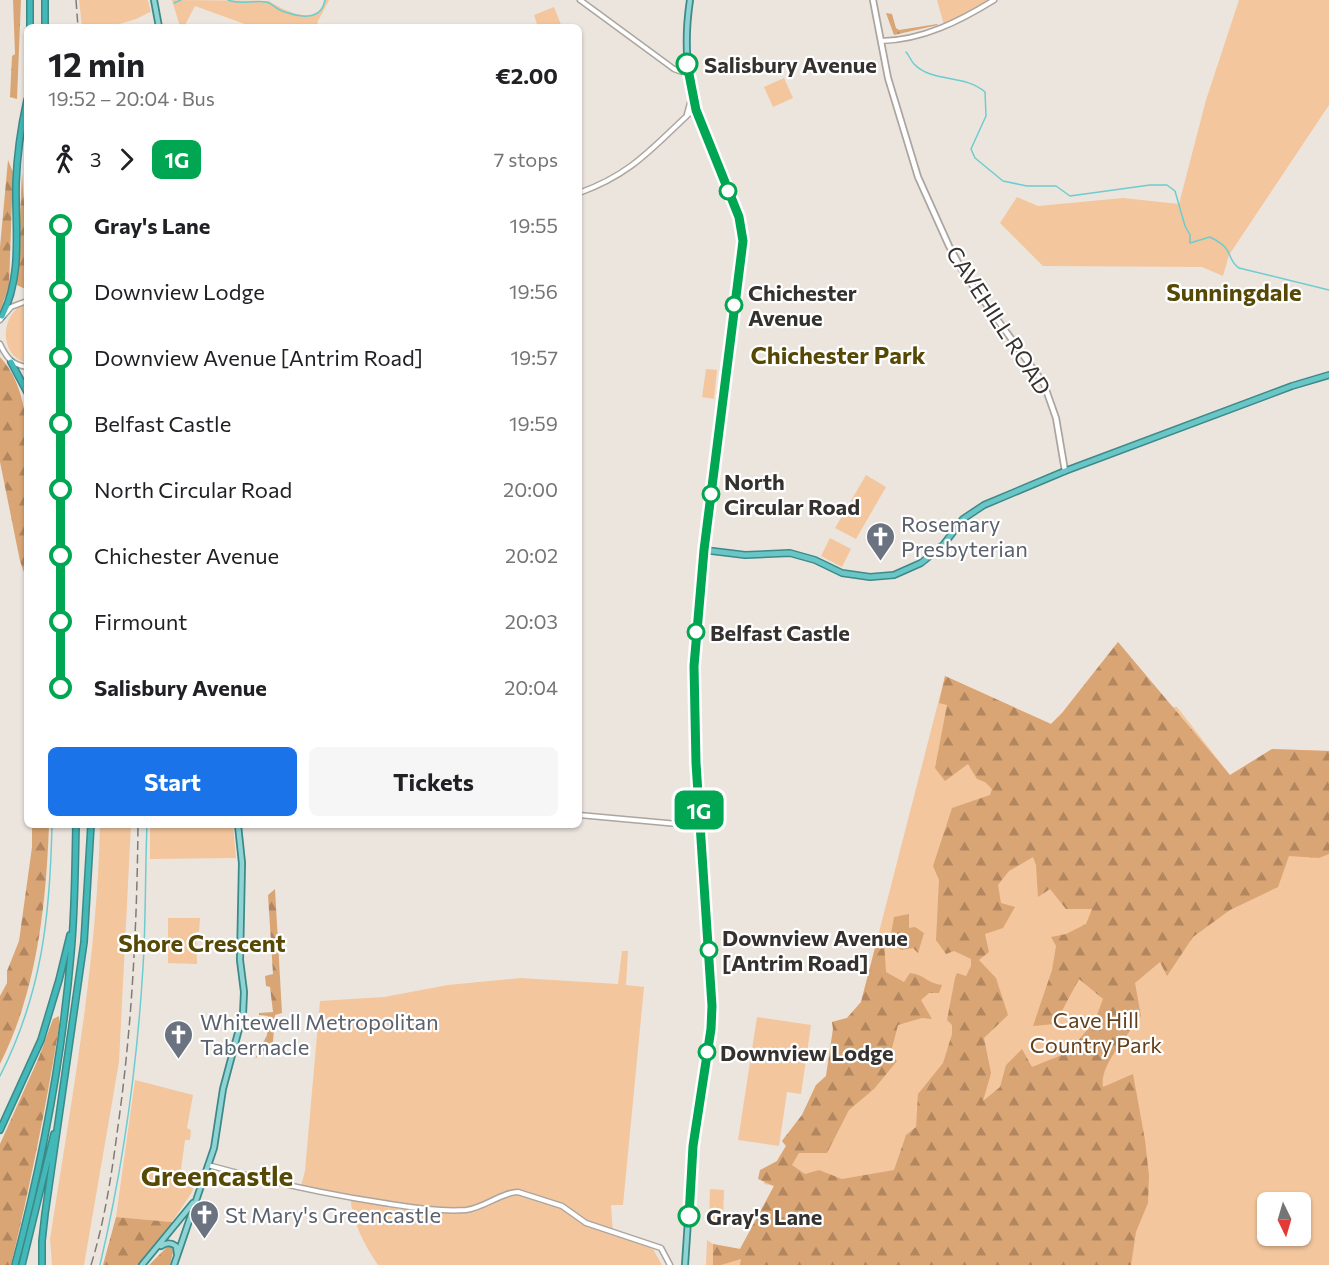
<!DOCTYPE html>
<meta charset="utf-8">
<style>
:root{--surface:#fff;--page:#f6f6f6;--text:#202124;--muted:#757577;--accent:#1a73e8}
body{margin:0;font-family:Commissioner,sans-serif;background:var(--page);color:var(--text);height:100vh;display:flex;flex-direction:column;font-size:22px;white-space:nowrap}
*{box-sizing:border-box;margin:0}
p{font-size:20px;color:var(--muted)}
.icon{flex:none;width:33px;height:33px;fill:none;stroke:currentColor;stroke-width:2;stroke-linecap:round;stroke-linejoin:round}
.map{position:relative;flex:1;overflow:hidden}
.details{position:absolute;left:24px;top:24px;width:558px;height:804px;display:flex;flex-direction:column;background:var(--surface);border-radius:9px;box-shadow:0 2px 4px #0004}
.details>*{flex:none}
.badge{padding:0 12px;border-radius:9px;font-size:21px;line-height:39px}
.needle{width:39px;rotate:175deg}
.controls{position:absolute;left:1257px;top:1192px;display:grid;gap:12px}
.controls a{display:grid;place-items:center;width:54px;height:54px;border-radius:9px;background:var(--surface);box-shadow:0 2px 4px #0004;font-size:30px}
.map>.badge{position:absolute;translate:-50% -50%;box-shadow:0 0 0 3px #fff}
.legs{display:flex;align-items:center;gap:9px;height:66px;padding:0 24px;font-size:20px}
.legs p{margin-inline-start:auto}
.head{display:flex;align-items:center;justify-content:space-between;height:102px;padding:0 24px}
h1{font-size:33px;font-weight:700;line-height:45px}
.primary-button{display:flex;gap:12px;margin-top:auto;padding:12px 24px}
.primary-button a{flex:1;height:69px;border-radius:9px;background:var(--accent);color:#fff;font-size:24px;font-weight:700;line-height:69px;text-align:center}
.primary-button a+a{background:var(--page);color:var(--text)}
ul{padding:0 24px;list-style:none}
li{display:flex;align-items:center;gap:21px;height:66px;font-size:22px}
li i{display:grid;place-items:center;width:9px;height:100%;margin:0 8px;background:currentColor}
li i::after{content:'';width:15px;height:15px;margin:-8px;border:4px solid;border-radius:50%;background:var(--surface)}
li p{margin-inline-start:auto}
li:first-child i{background:linear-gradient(#0000 50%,currentColor 0)}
li:last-child i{background:linear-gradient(currentColor 50%,#0000 0)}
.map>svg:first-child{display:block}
.green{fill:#f3c69d;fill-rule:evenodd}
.forest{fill:url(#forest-firs);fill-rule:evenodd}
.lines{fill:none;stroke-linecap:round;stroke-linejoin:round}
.stream{stroke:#6dccd0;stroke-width:1.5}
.tertiary-casing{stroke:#aca59f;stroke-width:7}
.secondary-casing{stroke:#aca59f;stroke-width:8}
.primary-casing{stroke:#3d8988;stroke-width:8}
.trunk-casing{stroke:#3d8988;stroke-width:8}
.motorway-casing{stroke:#3d8988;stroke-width:8}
.tertiary{stroke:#fff;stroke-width:4}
.secondary{stroke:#fff;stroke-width:4.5}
.primary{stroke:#8ed4d4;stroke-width:4.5}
.trunk{stroke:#68c6c6;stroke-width:5}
.motorway{stroke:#42b8b8;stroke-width:5}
.rail{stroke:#7f7b77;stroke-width:1.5;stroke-dasharray:9 4.5;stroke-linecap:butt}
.line-1-casing{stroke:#fff;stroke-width:14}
.line-1{stroke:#00a651;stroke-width:9}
.stop-1-dot{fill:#fff;stroke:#00a651;stroke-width:3}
.labels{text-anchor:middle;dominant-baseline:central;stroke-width:4.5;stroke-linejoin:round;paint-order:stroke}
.stop-label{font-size:22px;font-weight:bold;fill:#34312f;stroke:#fff;text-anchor:start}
.street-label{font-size:22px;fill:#34312f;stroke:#fff}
.worship-label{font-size:22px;fill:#5b616d;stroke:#fff;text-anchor:start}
.park-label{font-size:22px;fill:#64401b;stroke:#fff}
.neighbourhood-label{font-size:24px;font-weight:bold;fill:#564805;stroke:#fff}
.district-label{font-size:28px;font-weight:bold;fill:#564805;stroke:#fff}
</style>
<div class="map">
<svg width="1329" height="1265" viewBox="0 0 1329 1265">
<defs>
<pattern id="forest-firs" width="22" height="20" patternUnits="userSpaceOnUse" patternTransform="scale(1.5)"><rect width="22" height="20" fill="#daa574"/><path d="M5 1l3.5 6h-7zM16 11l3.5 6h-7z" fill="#b28760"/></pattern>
</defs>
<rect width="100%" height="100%" fill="#ece5de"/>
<path class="green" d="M 79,0 L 148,0 L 151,12 C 144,14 140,18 133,20 C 124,23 114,25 104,27 L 102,25 L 82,27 Z
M 172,0 L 269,1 C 282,10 322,29 324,0 L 329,0 L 317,23 L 323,27 L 253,27 L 195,6 L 184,27 L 180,27 Z
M 937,0 L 988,0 L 944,25 Z
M 1239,0 L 1329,0 L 1329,105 L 1229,255 L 1223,276 L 1202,267 L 1043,266 L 1000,223 L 1017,197 L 1038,206 L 1123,198 L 1179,204 L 1206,100 Z
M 554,7 L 562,27 L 538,27 L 534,15 Z
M 784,78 L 793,98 L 773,107 L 764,87 Z
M 20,306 L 27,306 L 27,363 C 0,356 0,320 20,306 Z
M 706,369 L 717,370 L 714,399 L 702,397 Z
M 866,475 L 886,487 L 856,539 L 835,528 Z
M 830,538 L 851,549 L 842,567 L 821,556 Z
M 1118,642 L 1172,707 L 1177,707 L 1230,775 L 1272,749 L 1329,751 L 1329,1265 L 706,1265 L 707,1240 L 713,1244 L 740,1249 L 774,1186 L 764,1184 L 764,1182 L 786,1146 L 782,1141 L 802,1115 L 816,1085 L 826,1076 L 833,1029 L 832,1022 L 847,1018 L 861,1002 L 945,676 L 1051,724 L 1062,713 ZM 1268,1203 L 1300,1203 L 1300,1236 L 1268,1236 Z
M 100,825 L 131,825 L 119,1062 L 84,1265 L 52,1265 L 50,1239 C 71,1102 97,964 100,825 Z
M 150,825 L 233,825 L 236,858 L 150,859 Z
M 168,918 L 200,918 L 199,932 L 196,932 L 197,964 L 168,963 Z
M 622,951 L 628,951 L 626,985 L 644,987 L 623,1205 L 611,1205 L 613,1234 L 653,1249 L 662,1265 L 378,1265 C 363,1243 353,1223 350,1196 L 301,1186 L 305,1171 L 320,1001 L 384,997 L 448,985 L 520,978 L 618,984 Z
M 757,1017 L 811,1025 L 801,1094 L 787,1092 L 779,1146 L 738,1140 Z
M 135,1080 L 193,1095 L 187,1128 L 191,1130 L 190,1140 L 185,1140 L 181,1170 L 198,1176 L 192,1192 L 172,1222 L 116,1217 Z
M 710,1189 L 724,1190 L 723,1219 L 709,1219 Z"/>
<path class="forest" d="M 13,0 L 21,0 L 17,99 L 10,97 L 12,56 L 15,54 Z
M 886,13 L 892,14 L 896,28 L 899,30 L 937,24 L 938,25 L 894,35 Z
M 8,160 L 13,172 L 9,286 L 0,311 L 0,247 Z
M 22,173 L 27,249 L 27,286 L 23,288 L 17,285 Z
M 0,357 C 33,393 27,448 27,494 C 27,523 27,552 27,581 L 20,561 L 0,462 Z
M 1118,642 L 1230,775 L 1272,749 L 1329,751 L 1329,854 L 1319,858 L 1289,856 L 1278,887 L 1230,910 L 1193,937 L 1167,976 L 1160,962 L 1135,983 L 1141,1016 C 1129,1034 1099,1065 1103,1087 L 1133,1074 L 1145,1140 L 1149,1176 L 1148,1203 L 1136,1232 L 1131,1265 L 740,1265 L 741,1259 L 721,1265 L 713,1265 L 713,1244 L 740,1249 L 774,1186 L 758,1179 L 760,1170 L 777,1161 L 786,1146 L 782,1141 L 802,1115 L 816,1085 L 826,1076 L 833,1029 L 832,1022 L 847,1018 L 861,1002 L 875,948 L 882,937 L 891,934 L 894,917 L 909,914 L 909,928 L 915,927 L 924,933 L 918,953 L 913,948 L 901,950 L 892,940 L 884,941 L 886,972 L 904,982 L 910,973 C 926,975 926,983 942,985 L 939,993 L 929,993 L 921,1000 L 932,1019 L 922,1018 L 898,1025 L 890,1056 L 897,1061 L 874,1089 L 849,1110 L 827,1153 L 799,1153 L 792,1165 L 805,1174 L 819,1170 L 842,1179 L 894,1170 L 906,1135 L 916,1127 L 918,1094 L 943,1063 L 952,1034 L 952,1025 L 947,1020 L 955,978 L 957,973 L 966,976 L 971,966 L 971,959 L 954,951 L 946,954 L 936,940 L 939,880 L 933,866 L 952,808 L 990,795 L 992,789 L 985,782 L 977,779 L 968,764 L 945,781 L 935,768 L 947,705 L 939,703 L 945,676 L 1051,724 L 1062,713 ZM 1033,857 L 1036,865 L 1038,897 L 1050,889 L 1066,909 L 1092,909 L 1086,924 L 1066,934 L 1051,937 L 1056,946 L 1052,970 L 1033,1026 L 1055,1024 L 1079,979 L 1103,999 L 1095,1020 L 1069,1052 L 1032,1067 L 1022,1049 L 1006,1065 L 1000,1087 L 983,1101 L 991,1073 L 984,1038 L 1008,1015 L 996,978 L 979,960 L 989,952 L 985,934 L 1003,928 L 1015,907 L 1001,903 L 998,885 L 1009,871 Z
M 32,825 L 49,825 C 46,907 37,990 0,1064 L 0,996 L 7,983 L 7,971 L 19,941 L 32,847 Z
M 275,889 L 282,1013 L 275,1015 L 273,1042 L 255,1059 L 267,1035 L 268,1016 L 259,1015 L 259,1013 L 273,1012 L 270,987 L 266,986 L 265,976 L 273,974 L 268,895 Z
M 59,1016 L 59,1027 C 46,1107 30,1186 11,1265 L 0,1265 L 0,1144 L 39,1057 L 53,1019 Z
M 116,1217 L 172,1222 L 174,1224 L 141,1265 L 103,1265 Z
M 169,1245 L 172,1246 L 173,1252 L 170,1265 L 149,1265 Z"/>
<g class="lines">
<path class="stream" d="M 228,0 C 240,5 252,0 266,2 C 272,3 276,9 282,11 C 298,17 321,22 325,0
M 174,3 L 181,0
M 906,52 C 909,55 911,61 914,64 C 932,83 965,74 985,92 L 986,116 L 971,149 L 975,158 L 1003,181 L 1027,186 L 1056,186 L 1070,196 L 1150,185 L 1167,185 L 1175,191 L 1185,226 L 1190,235 L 1190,243 L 1210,237 C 1216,240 1224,244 1227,250 C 1232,258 1231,263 1239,268 L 1329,290
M 0,1076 C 42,993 50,917 52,825
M 100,1265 C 123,1167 137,1067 143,967 C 146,920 145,872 147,825"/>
<defs>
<path id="tertiary" d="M 580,0 L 674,69 L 688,74
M 881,41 C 923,40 960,21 994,0
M 687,114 L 692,96
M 579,193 C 632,174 652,148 691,112 L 696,110
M 0,320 L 11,307 L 27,301
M 0,344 C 6,357 12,365 27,367
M 579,815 L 700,826
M 208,1165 C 266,1181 324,1194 384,1203 C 410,1207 439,1212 466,1210 C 484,1208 502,1192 518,1192 L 562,1206 L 586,1223 L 661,1248 L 670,1265"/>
<path id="secondary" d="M 873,0 L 888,78 L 918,177 L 949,246 L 965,275 L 1044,384 L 1056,418 L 1065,471"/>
<path id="primary" d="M 154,0 L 159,27
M 161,1246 C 166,1243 170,1242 176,1246 L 177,1254
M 142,1265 L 193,1203
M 174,1265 L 214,1148 L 223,1089 L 243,1014 L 244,992 L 240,960 L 242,863 L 238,825
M 685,1265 L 693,1146 L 711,1029 L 712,1006 L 696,763 L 694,653 L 704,550 L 743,241 C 742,218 730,196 722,175 C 696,109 679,74 690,0"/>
<path id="trunk" d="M 704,550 L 745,555 L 790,553 L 815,560 L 842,573 L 870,577 L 894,575 L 921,563 L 931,555 L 944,544 L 963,519 L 984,505 L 1065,471 L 1292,386 L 1329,375"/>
<path id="motorway" d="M 30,27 L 30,0
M 45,27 L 45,0
M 2,316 C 23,276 15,227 16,183 C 17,155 21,127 27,100
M 11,362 L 27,392
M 0,1130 L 41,1040 L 59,980 L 70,935
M 15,1265 C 42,1163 62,1058 71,953 C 75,911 75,868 76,825
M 22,1265 L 54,1134
M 42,1265 L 42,1241 L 45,1214 L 84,942 L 91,825"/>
</defs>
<use href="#tertiary" class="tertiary-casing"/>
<use href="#secondary" class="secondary-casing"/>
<use href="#primary" class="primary-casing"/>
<use href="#trunk" class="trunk-casing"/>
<use href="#motorway" class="motorway-casing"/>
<use href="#tertiary" class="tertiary"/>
<use href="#secondary" class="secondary"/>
<use href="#primary" class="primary"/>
<use href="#trunk" class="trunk"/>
<use href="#motorway" class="motorway"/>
<path class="rail" d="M 76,0 L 78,27
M 91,1265 C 105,1220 112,1172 118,1126 C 132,1027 137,925 138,825"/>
</g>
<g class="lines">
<defs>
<path id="line-1" d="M 687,64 L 696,110 L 739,217 L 743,241 L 704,550 L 694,666 L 696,763 L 712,1006 L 711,1029 L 693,1146 L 689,1216"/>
</defs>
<use href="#line-1" class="line-1-casing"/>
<use href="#line-1" class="line-1"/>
</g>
<defs>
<symbol id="church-pin" viewBox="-11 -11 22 30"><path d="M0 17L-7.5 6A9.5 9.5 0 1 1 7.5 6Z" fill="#6b7280" stroke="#fff"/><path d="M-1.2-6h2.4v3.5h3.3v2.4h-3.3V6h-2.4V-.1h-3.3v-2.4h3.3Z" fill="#fff"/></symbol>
</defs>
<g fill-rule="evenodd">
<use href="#church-pin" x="864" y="520" width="33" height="45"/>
<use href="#church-pin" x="162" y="1018" width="33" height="45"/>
<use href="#church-pin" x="188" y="1198" width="33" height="45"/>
</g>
<g class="stop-1-dot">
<circle cx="687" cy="64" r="10"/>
<circle cx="728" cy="191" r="8"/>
<circle cx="734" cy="305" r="8"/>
<circle cx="711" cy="494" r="8"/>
<circle cx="696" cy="632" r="8"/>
<circle cx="709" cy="950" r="8"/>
<circle cx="707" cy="1052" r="8"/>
<circle cx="689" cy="1216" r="10"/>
</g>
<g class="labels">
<g class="stop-label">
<text x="704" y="64">Salisbury Avenue</text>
<text x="748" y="292">Chichester<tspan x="748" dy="25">Avenue</tspan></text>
<text x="724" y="481">North<tspan x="724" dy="25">Circular Road</tspan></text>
<text x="710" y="632">Belfast Castle</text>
<text x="722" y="937">Downview Avenue<tspan x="722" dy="25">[Antrim Road]</tspan></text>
<text x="720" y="1052">Downview Lodge</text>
<text x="706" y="1216">Gray's Lane</text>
</g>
<g class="street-label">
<text transform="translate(999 320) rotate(57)">CAVEHILL ROAD</text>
</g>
<g class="worship-label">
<text x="901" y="523">Rosemary<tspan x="901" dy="25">Presbyterian</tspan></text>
<text x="200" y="1021">Whitewell Metropolitan<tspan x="200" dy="25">Tabernacle</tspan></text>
<text x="225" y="1214">St Mary's Greencastle</text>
</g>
<g class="park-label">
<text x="1096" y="1019">Cave Hill<tspan x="1096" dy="25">Country Park</tspan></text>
</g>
<g class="neighbourhood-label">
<text x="1234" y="291">Sunningdale</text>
<text x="838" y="354">Chichester Park</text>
<text x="202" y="942">Shore Crescent</text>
</g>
<g class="district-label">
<text x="217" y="1175">Greencastle</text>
</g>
</g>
</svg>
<div class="controls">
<a><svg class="needle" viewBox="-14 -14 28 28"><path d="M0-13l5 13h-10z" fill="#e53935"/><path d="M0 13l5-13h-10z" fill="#757577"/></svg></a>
</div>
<b class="badge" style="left:699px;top:810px;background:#00a651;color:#fff">1G</b>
<section class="details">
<div class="head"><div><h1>12 min</h1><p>19:52 – 20:04 · Bus</p></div><b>€2.00</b></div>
<div class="legs"><svg class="icon" aria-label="walk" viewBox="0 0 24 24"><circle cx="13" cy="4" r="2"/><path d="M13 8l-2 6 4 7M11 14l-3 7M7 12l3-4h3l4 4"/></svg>3<svg class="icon" aria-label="forward" viewBox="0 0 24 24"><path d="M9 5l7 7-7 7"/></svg><b class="badge" style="background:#00a651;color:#fff">1G</b><p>7 stops</p></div>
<ul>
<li><i style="color:#00a651"></i><b>Gray's Lane</b><p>19:55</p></li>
<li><i style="color:#00a651"></i><span>Downview Lodge</span><p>19:56</p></li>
<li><i style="color:#00a651"></i><span>Downview Avenue [Antrim Road]</span><p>19:57</p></li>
<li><i style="color:#00a651"></i><span>Belfast Castle</span><p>19:59</p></li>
<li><i style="color:#00a651"></i><span>North Circular Road</span><p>20:00</p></li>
<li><i style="color:#00a651"></i><span>Chichester Avenue</span><p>20:02</p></li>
<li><i style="color:#00a651"></i><span>Firmount</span><p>20:03</p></li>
<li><i style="color:#00a651"></i><b>Salisbury Avenue</b><p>20:04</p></li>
</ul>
<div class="primary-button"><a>Start</a><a>Tickets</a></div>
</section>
</div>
